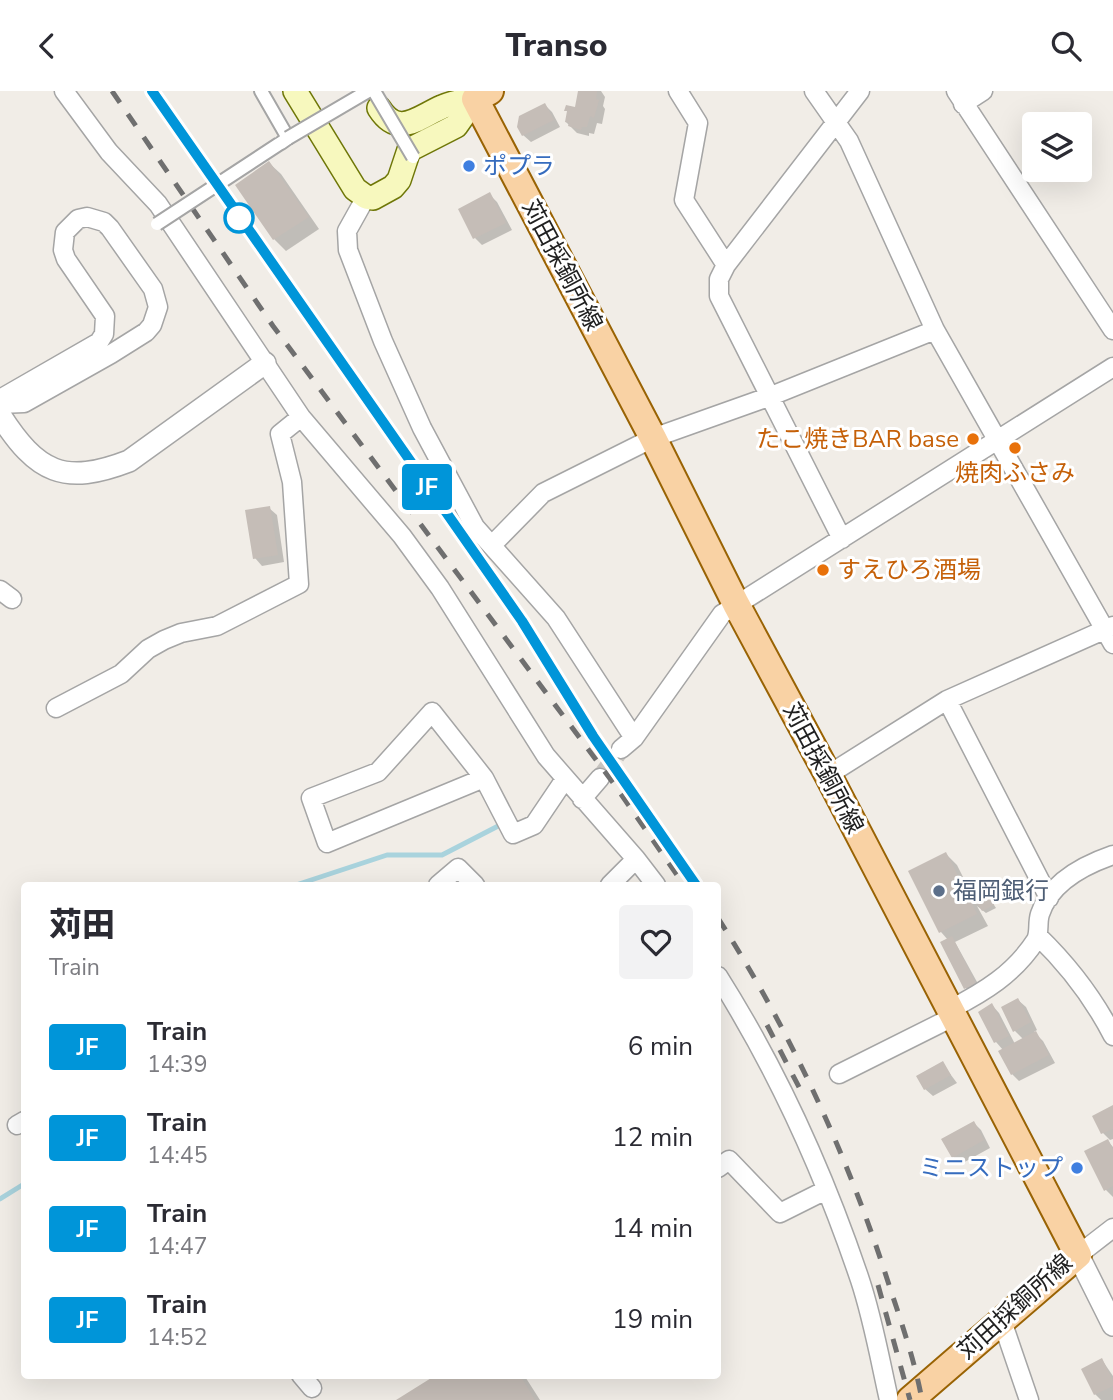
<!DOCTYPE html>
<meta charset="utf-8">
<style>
:root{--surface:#fff;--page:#f2f2f3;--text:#2b2b33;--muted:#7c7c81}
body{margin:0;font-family:"Nunito Sans","Noto Sans JP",sans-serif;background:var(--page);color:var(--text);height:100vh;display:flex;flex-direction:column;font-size:26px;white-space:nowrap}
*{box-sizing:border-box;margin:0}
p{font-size:23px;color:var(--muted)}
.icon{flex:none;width:38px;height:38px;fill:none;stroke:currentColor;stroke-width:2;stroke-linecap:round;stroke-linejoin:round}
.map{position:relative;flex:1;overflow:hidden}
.drawer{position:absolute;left:21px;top:791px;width:700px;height:497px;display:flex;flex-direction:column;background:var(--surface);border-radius:7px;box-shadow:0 7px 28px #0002}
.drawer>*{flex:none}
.badge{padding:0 14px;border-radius:5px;font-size:24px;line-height:46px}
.tools{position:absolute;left:1022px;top:21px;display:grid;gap:14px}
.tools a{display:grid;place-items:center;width:70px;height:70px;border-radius:7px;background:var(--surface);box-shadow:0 7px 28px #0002;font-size:35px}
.map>.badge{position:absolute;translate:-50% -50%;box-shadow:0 0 0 4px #fff}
.round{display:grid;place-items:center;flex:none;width:74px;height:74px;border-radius:7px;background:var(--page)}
.headline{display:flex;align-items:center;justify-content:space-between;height:119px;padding:0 28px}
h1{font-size:33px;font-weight:800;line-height:52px}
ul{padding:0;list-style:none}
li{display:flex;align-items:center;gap:21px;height:91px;padding:0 28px}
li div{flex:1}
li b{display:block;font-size:26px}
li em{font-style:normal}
li .badge{min-width:77px;font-weight:700;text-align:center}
header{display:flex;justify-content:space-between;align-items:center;height:91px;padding:0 28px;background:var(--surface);font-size:32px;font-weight:800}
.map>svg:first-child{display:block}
.shadow{fill:#0003}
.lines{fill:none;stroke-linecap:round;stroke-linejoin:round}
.stream{stroke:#a9d3dd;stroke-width:5}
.building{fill:#c5bdb7}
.minor-tunnel{stroke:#c7c4bf;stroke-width:18;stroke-dasharray:18 9;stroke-linecap:butt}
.pedestrian-casing{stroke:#a5a5a5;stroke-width:16}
.minor-casing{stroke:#a5a5a5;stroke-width:21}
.tertiary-casing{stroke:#a5a5a5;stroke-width:24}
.secondary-casing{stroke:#6f7708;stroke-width:26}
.primary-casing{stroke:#996304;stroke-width:30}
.pedestrian{stroke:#fff;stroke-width:12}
.minor{stroke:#fff;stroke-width:18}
.tertiary{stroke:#fff;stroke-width:21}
.secondary{stroke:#f7f8be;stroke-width:23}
.primary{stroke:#f9d2a4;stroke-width:26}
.rail{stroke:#6f6f6f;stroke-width:5;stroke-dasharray:14 14;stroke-linecap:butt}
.pedestrian-bridge-casing{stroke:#a5a5a5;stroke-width:16;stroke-linecap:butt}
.pedestrian-bridge{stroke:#fff;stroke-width:12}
.line-casing{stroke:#fff;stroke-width:16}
.line{stroke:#0095d9;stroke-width:10}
.shop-dot{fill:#3f7fe0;stroke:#fff;stroke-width:2.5}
.stop-dot{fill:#fff;stroke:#0095d9;stroke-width:3.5}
.food-dot{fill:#e8710a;stroke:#fff;stroke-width:2.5}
.service-dot{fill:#5c6f8a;stroke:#fff;stroke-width:2.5}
.labels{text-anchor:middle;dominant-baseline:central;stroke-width:6;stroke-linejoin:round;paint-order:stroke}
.shop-label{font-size:24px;fill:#366cbe;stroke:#fff;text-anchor:start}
.street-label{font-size:24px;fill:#212121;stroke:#fff}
.food-label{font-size:24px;fill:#c56008;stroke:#fff;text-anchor:end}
.service-label{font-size:24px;fill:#4e5e75;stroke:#fff;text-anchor:start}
</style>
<header><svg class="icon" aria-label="back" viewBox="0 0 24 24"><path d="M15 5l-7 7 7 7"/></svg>Transo<svg class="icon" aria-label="search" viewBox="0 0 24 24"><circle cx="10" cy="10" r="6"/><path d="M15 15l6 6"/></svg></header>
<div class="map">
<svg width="1113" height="1309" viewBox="0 0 1113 1309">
<rect width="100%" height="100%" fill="#f1ede7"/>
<path class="shadow" d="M 580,0 L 601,0 L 605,6 L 603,15 L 605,18 L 602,33 L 597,32 L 594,43 L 589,42 L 589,45 L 577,42 L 566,31 L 576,18 Z
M 545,14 L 552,21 L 560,36 L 531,51 L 523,44 Z
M 269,72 L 281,83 L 319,138 L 286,160 L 274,148 Z
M 490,104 L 497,111 L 512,139 L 482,154 L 475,147 Z
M 269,417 L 277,424 L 284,471 L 262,475 L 255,467 Z
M 946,763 L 957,774 L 976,812 L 989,806 L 996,817 L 986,822 L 977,815 L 988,835 L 955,851 L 982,900 L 973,905 L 966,897 L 942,852 L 948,849 L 941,841 Z
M 1018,909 L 1026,916 L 1037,939 L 1034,941 L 1043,950 L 1055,972 L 1019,990 L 1012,983 L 1003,959 L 996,951 L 981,922 L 992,914 L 999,922 L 1015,953 L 1024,949 L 1015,940 Z
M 942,972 L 957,992 L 933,1005 L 925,998 Z
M 1113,1016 L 1113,1048 L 1110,1049 L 1102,1041 Z
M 974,1032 L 981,1039 L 990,1057 L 961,1073 L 953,1066 Z
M 1108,1050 L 1113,1056 L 1113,1106 L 1106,1099 Z
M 1102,1269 L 1113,1285 L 1113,1309 L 1101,1309 L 1095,1303 Z
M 439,1284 L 524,1284 L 540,1309 L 400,1309 Z"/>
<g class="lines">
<path class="stream" d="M 296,794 L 387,764 L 442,764 L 504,732
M 0,1108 L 24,1093"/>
</g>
<path class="building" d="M 578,0 L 597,0 L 596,8 L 599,9 L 594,27 L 590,25 L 587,36 L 582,36 L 581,39 L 568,35 L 569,32 L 565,31 L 567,20 L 564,20 L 566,14 L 575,16 Z
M 545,12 L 554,29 L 522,45 L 517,36 L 519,25 Z
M 269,70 L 309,126 L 273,149 L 235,94 Z
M 490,101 L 506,132 L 473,148 L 458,118 Z
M 270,415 L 278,464 L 253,468 L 245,419 Z
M 946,761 L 977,823 L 939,842 L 908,780 Z
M 989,804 L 994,814 L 982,820 L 976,810 Z
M 952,845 L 976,893 L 964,898 L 940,851 Z
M 1018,907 L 1031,931 L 1013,941 L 1001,916 Z
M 992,912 L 1009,945 L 994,952 L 978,921 Z
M 1036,940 L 1049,964 L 1011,984 L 998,960 Z
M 943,970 L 951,984 L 924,999 L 916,985 Z
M 1113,1014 L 1113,1038 L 1101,1043 L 1092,1025 Z
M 974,1030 L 984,1049 L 952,1067 L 941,1048 Z
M 1108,1048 L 1113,1058 L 1113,1095 L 1104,1100 L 1084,1060 Z
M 1102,1267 L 1113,1290 L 1113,1295 L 1094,1304 L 1081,1278 Z
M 436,1284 L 520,1284 L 535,1309 L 396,1309 Z"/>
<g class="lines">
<path class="minor-tunnel" d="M 600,687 L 621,658"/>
<defs>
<path id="pedestrian" d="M 261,0 L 288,47 L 281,52"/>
<path id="minor" d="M 64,0 L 109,61 L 158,113 L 301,326 L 402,445 L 440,497 L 546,665 L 636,768 L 656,794
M 678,0 L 698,32 L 684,109 L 726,174
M 814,0 L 849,50 L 935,239 L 1113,553
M 956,0 L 1113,239
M 963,13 L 983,0
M 366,106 L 347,140 L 348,159 L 383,250 L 422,337 L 475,436 L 556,527 L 634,647
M 0,308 L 99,251 L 104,243 L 105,225 L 66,168 L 63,159 L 65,141 L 78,128 L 87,126 L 104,131 L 110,137 L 153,198 L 158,216 L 152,234 L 146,241 L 111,263 L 24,312 L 0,313
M 842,448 L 719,205 L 719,188 L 726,174 L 860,0
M 492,454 L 543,402 L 653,347 L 771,305 L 935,239
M 0,499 L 12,508
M 947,609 L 1049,807
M 56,617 L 121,583 L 148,558 L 164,549 L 181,542 L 217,535 L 299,493 L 292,391 L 280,343 L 301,326
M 621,658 L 634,647 L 722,523 L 1113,276
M 828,684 L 947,609 L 1113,535
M 484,687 L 432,621 L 378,681 L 311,707 L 327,752 L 484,687 L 513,743 L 534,734 L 565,688
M 582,708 L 600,687
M 438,794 L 458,777 L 475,794
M 610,794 L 636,768
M 1038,845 C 1069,875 1093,906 1113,945
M 718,885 C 778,980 824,1082 860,1189 C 873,1228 880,1269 889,1309
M 949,919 C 984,901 1014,883 1036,849 C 1040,841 1037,832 1040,823 C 1050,792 1084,774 1113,764
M 839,983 L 953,926
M 17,1034 L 24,1030
M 718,1077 L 729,1069 L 780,1122 L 826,1099
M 1078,1164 L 1113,1137
M 1002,1230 L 1029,1309
M 301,1284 L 312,1297"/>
<path id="tertiary" d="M 0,324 C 37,382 64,395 129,370 L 265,272
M 1078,1164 L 1113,1234"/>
<path id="secondary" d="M 295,0 L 355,98 L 366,106 L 373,107 L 393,96 L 399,89 L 409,59 L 456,35 L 475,8
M 379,17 C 398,47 417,27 442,16 C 452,11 464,10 475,8"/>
<path id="primary" d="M 490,0 L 475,8 L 653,347 L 736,513 L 828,684 L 1078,1164 L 910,1309"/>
</defs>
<use href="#pedestrian" class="pedestrian-casing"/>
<use href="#minor" class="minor-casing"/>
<use href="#tertiary" class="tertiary-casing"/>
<use href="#secondary" class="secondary-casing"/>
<use href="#primary" class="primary-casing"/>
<use href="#pedestrian" class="pedestrian"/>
<use href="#minor" class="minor"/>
<use href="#tertiary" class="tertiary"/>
<use href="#secondary" class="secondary"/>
<use href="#primary" class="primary"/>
<path class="rail" d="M 112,0 L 273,235 L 614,693 L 684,794
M 152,0 L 522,530 L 593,645 L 629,697
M 718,827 C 791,941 849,1067 890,1197 C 902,1233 915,1271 922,1309
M 767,934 L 801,1000
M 878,1194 L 910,1309"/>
<defs>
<path id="pedestrian-bridge" d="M 374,0 L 413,66
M 288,47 L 368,0
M 157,133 L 279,53"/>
</defs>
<use href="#pedestrian-bridge" class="pedestrian-bridge-casing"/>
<use href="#pedestrian-bridge" class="pedestrian-bridge"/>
</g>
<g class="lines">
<defs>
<path id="line" d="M 152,0 L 522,530 L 593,645 L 696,794"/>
</defs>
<use href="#line" class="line-casing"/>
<use href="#line" class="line"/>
</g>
<g class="shop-dot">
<circle cx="469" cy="75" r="7"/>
<circle cx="1077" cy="1077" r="7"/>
</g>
<circle class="stop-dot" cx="239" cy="127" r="14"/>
<g class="food-dot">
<circle cx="973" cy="348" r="7"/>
<circle cx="1015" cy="357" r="7"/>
<circle cx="823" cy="479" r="7"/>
</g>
<circle class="service-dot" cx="939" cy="800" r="7"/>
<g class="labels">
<g class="shop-label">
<text x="483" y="75">ポプラ</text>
<text x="1063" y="1077" text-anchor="end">ミニストップ</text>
</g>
<g class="street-label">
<text transform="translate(562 174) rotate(62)">苅田採銅所線</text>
<text transform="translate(823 677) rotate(62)">苅田採銅所線</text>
<text transform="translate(1015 1216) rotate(-42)">苅田採銅所線</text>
</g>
<g class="food-label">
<text x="959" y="348">たこ焼きBAR base</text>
<text x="1015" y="382" text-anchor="middle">焼肉ふさみ</text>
<text x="837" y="479" text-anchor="start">すえひろ酒場</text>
</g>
<g class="service-label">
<text x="953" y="800">福岡銀行</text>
</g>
</g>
</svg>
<div class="tools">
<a><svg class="icon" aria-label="layers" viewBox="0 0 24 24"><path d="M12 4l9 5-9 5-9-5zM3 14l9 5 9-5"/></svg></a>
</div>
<b class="badge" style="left:427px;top:396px;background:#0095d9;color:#fff">JF</b>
<section class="drawer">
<div class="headline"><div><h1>苅田</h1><p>Train</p></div><a class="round"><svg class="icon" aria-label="heart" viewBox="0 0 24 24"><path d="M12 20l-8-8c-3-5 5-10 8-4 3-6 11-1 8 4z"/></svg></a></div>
<ul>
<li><span class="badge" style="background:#0095d9;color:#fff">JF</span><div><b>Train</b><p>14:39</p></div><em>6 min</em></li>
<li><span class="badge" style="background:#0095d9;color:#fff">JF</span><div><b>Train</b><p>14:45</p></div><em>12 min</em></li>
<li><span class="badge" style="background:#0095d9;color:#fff">JF</span><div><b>Train</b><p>14:47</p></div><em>14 min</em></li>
<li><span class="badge" style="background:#0095d9;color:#fff">JF</span><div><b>Train</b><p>14:52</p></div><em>19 min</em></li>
</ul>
</section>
</div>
